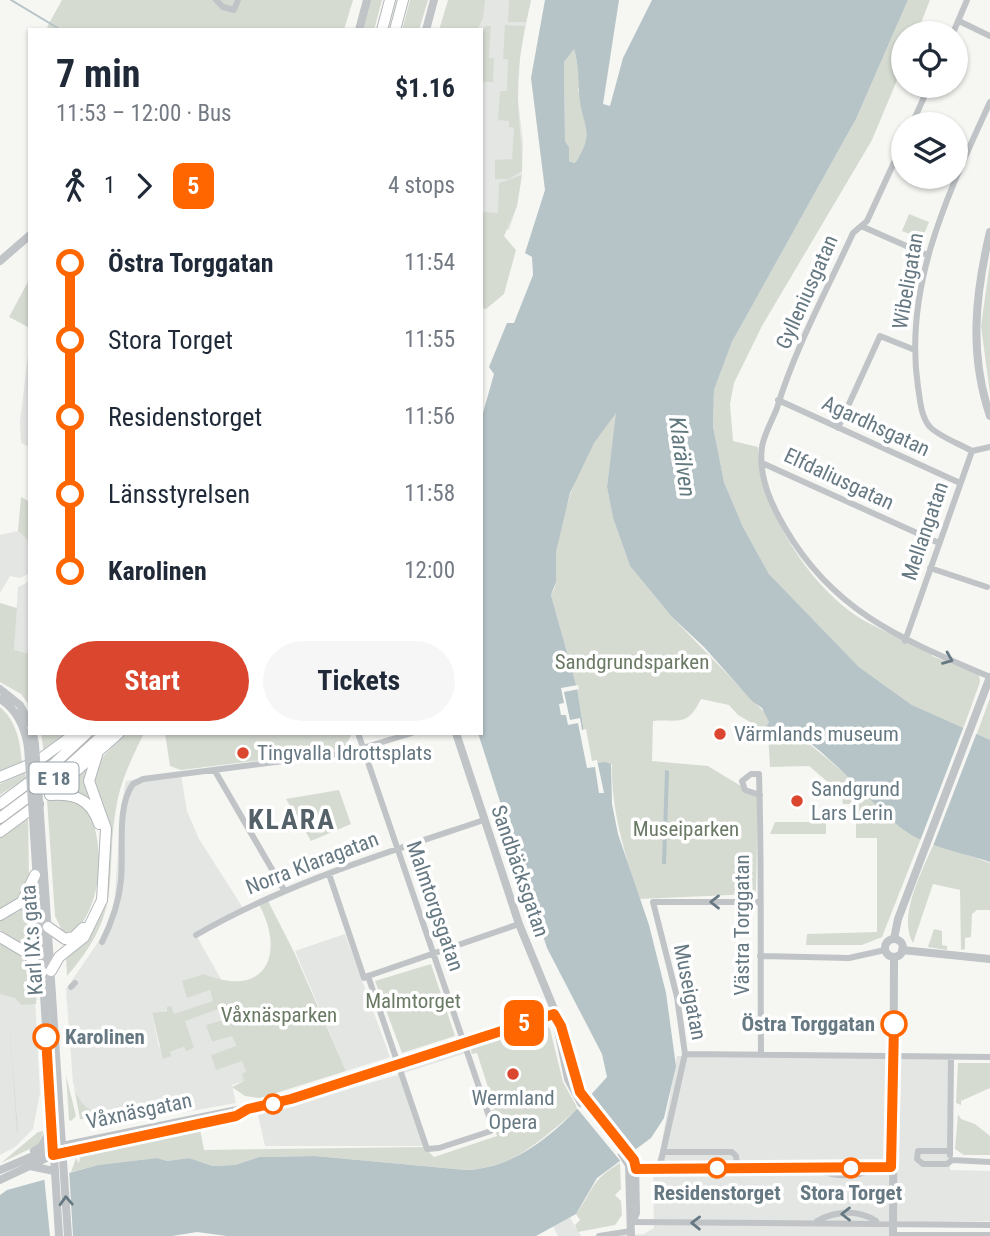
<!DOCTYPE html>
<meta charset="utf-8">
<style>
:root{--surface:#fff;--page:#f6f6f7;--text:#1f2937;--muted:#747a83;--accent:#db472e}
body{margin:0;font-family:"Roboto Condensed",sans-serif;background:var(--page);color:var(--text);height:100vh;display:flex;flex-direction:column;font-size:26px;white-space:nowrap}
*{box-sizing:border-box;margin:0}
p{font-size:23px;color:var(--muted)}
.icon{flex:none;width:38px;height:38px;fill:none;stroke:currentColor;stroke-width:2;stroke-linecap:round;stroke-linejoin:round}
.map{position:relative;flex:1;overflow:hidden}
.panel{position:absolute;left:28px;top:28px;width:455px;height:707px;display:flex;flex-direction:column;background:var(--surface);border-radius:0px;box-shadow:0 2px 5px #0004}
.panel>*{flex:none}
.badge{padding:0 14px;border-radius:10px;font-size:24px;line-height:46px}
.controls{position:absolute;left:891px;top:21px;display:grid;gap:14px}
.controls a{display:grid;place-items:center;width:77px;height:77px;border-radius:50%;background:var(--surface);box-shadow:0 2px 5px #0004;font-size:35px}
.map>.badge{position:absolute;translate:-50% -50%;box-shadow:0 0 0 4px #fff}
.legs{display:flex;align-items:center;gap:10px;height:77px;padding:0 28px;font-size:23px}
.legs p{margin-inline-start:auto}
.overview{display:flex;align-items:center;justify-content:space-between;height:119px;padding:0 28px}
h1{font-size:38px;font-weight:700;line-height:52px}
.cta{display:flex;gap:14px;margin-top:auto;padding:14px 28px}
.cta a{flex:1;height:80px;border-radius:42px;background:var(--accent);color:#fff;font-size:28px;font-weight:700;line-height:80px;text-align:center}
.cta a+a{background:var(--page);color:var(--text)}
ul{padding:0 28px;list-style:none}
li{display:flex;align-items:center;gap:24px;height:77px;font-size:26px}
li i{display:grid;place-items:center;width:10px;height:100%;margin:0 9px;background:currentColor}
li i::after{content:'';width:18px;height:18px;margin:-9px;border:5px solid;border-radius:50%;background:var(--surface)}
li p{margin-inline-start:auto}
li:first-child i{background:linear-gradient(#0000 50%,currentColor 0)}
li:last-child i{background:linear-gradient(currentColor 50%,#0000 0)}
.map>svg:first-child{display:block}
.built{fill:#e4e6e4}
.green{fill:#d6dbd2}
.water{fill:#b6c4c7;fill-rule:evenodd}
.pier{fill:#f6f6f3}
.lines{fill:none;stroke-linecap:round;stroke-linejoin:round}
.stream{stroke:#b6c4c7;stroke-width:2}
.motorway-casing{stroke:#b3b7ba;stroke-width:12}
.minor{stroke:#c0c4c7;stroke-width:6}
.tertiary{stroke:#c0c4c7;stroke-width:8}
.motorway{stroke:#fff;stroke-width:10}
.tertiary-bridge{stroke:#c0c4c7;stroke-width:8}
.oneway{stroke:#667983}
.line-1-casing{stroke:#fff;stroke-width:16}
.line-1{stroke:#f60;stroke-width:10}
.poi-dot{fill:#db472e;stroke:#fff;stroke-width:2.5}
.stop-1-dot{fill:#fff;stroke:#f60;stroke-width:3.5}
.labels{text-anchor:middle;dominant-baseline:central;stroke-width:7;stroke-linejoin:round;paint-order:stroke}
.shield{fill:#fff;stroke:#94a1a8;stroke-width:2}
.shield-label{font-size:19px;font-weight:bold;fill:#667983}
.street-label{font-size:21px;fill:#667983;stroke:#fff}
.park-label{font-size:21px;fill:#6b7a65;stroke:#fff}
.poi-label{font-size:21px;fill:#667983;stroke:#fff;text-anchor:start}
.stop-label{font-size:21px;font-weight:bold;fill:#667983;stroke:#fff}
.water-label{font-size:23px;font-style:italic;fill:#627a7f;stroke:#fff}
.district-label{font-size:28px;font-weight:bold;letter-spacing:2px;fill:#546168;stroke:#fff}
</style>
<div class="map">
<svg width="990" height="1236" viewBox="0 0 990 1236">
<rect width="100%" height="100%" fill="#f6f6f3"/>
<path class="built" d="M 479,0 L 531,0 L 520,55 L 518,100 L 523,142 L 522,171 L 517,206 L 509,230 L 481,227 L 481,30 L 469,30 Z
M 30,340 L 30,447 L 21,443 L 20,421 Z
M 18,531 L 30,542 L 30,573 L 20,578 L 10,576 L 0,593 L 0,535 Z
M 30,581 L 30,654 L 14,651 L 18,587 Z
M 170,773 L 181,775 L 187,811 L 199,839 L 243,908 L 196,935 L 222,981 L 204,974 L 214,1001 L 174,1015 L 168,1010 L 152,1014 L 159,1047 L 170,1052 L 184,1047 L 184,1021 L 222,1008 L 226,1018 L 207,1025 L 212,1042 L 232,1035 L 236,1047 L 211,1055 L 242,1061 L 246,1072 L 244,1081 L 232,1085 L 236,1103 L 141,1120 L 96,1114 L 80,1102 L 73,1083 L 66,989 L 101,938 L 114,908 L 121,808 L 126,781 Z
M 345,934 L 390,1057 L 346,1071 L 295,951 Z
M 0,983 L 35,999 L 40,1093 L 33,1129 L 15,1147 L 0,1155 Z
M 463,1043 L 466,1053 L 404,1073 L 401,1062 Z
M 677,1056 L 950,1058 L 950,1170 L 990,1171 L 990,1221 L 909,1222 L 890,1225 L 890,1236 L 614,1236 L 644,1234 L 654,1228 L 653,1171 L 660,1152 Z
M 401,1074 L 426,1146 L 265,1146 L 258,1115 Z
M 569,1216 L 581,1236 L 558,1236 L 553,1226 Z"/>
<path class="green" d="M 62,0 L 353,0 L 344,30 L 51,30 L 47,27 Z
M 370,0 L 382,0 L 374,30 L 362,30 Z
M 410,0 L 428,0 L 419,30 L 402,30 Z
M 448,0 L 485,0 L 483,18 L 477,30 L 439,30 Z
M 509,0 L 531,0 L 526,22 L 508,22 Z
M 908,0 L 930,0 L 917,33 L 903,33 L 903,66 L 872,140 L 762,326 L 734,383 L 730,404 L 733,441 L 758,447 C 761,509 808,587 863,620 C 884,632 908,641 931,651 L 932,656 L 979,674 L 980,682 L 963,729 L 912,705 L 859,667 L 769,574 L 743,527 L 724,482 L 713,426 L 714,390 L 732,342 L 856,119 Z
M 505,25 L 525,26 C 521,50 517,74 518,98 C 518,123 523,146 522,171 L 509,179 L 495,179 L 495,160 L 512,159 L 514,128 L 509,127 L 509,121 L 498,120 L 500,91 L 507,91 L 508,59 L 503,59 Z
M 486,26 L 491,26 L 489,58 L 494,58 L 493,82 L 481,82 L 481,30 Z
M 574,48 L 581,82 L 578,90 L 587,118 L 586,147 L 575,163 L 569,161 L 569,147 L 565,141 L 564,62 Z
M 522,175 L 517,206 L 504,236 L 516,250 L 504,294 L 486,309 L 481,308 L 481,212 L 498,213 L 499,183 Z
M 909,214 L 929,222 L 922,239 L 902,231 Z
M 990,262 L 990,394 L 981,326 Z
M 30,278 L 30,340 L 29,341 L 28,327 L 9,317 Z
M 617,412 L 607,487 L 613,518 L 630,566 L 672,617 L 768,716 L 769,722 L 764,730 L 738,715 L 729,705 L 701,699 C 687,727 680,719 653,721 L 652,761 L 708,766 L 749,791 L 758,793 L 756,891 L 753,894 L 639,899 C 625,853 611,812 612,764 L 589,765 L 577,688 L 551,595 C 560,582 553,567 556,552 C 564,509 582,442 617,412 Z
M 21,497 L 30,502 L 30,542 L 18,531 Z
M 0,603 L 17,608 L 14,650 L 30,654 L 30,706 L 21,694 L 0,682 Z
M 990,698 L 990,740 L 976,736 Z
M 0,707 C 17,722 20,741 22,763 L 0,772 Z
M 773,725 C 799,725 883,810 906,831 L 921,838 L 882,937 L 862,945 L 806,945 L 807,934 L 877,932 L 877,838 L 856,838 L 856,804 L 843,804 L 842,794 L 809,766 L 770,767 L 768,732 Z
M 41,733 L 68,733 L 44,753 Z
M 125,733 L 144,733 C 134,754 123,775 118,798 C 102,875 128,907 67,976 L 66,956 L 101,910 L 108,820 L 93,780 L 101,759 Z
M 165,733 L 352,733 L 344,750 L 181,770 L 170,766 Z
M 86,769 L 86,779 L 100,812 L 60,790 Z
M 25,773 L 26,778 L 0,795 L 0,784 Z
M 339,790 L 351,824 L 311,841 L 286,799 Z
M 61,797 L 87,806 C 105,845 104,899 75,933 L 64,935 L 55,916 L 47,800 Z
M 28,816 L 29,876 L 23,896 L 0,912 L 0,838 Z
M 775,822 L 826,822 L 826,834 L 770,834 Z
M 934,843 L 990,863 L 990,910 L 977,910 L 972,914 L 971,937 L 965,938 L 965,949 L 961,950 L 960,890 L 933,884 L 913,943 C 897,916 923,870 934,843 Z
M 32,892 L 36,953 L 0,930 L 0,918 L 18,912 Z
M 266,897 L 294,952 L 346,1071 L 260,1098 L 245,1096 L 232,1087 L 244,1081 L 242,1074 L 246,1072 L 242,1061 L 216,1070 L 211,1055 L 236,1046 L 232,1036 L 212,1042 L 206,1025 L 225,1019 L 222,1008 L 185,1021 L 194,1048 L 186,1051 L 184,1047 L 170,1052 L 171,1056 L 163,1059 L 152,1013 L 167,1011 L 167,1007 L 171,1006 L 174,1014 L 213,1001 L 210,990 L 187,998 L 182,981 L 204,974 C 267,1000 287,952 257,901 Z
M 934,929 L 942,931 L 942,945 L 947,946 L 947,950 L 928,947 Z
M 0,941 C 26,958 40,970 36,1004 L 21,1005 L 15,998 L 0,994 Z
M 431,964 L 455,1036 L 402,1053 L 375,981 Z
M 8,1007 L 18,1132 L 17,1132 Z
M 535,1023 L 545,1023 L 550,1029 L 563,1082 L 578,1109 C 541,1139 515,1168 466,1170 L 315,1156 L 259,1157 L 235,1165 L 213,1166 L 189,1158 L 167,1161 L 157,1158 L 98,1165 L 71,1172 L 76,1158 L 79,1163 L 80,1157 L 200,1129 L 204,1150 L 424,1147 L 434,1157 L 497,1136 L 489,1111 L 495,1109 L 477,1053 L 472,1054 L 470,1046 Z
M 958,1063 L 990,1063 L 990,1088 L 961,1101 L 961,1105 L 956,1103 Z
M 66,1075 L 76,1116 L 71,1121 L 69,1120 Z
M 74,1087 C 82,1112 97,1114 120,1116 L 119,1120 L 80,1119 Z
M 958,1114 L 961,1119 L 975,1124 L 990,1136 L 990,1155 L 964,1155 L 955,1149 Z
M 44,1131 L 38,1145 L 1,1163 L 38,1132 Z
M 620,1163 L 621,1189 L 615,1195 L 621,1201 L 622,1215 L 615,1225 L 578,1232 L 575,1225 L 580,1220 L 576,1214 C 594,1189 591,1180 620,1163 Z"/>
<path class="water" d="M 545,0 L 619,0 L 603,104 L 610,106 L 623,58 L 652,0 L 908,0 L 856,119 L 732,342 L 714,390 L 713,426 L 724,482 L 743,527 L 769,574 L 859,667 L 912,705 L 990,740 L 990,862 C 964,853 927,847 904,830 C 870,805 815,733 776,725 L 768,732 L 764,730 L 769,722 L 762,708 L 752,701 L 704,647 L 672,617 L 630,566 L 613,518 L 607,487 L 616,413 L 594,443 L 570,493 L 556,552 L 556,582 L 551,595 L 577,688 L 589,764 L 605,762 L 611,764 L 612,804 L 618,834 L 649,925 L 666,993 L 676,1066 L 664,1118 L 651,1138 L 597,1178 L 576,1214 L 536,1236 L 227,1236 L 197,1232 L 172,1236 L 0,1236 L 0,1195 L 7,1190 L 98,1165 L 157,1158 L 167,1161 L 189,1158 L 213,1166 L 235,1165 L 259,1157 L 315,1156 L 466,1170 C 525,1168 569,1119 607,1077 L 602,1054 L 547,948 L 478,733 L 481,733 L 481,420 L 494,374 L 489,367 L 507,323 L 514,323 L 533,275 L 532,257 L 525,253 L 545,190 L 531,78 ZM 574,49 C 579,67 578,77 579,93 C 581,125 597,131 575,163 L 569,161 L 569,147 L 565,141 L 564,62 Z
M 665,770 L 669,771 L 666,864 L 662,864 Z"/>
<path class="pier" d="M 578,685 L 579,689 L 564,692 L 570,720 L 580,718 L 582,730 L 586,729 L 592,761 L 597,760 L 604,793 L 599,793 L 595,767 L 587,768 L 578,723 L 568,725 L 566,715 L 561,715 L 559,704 L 564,703 L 561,688 Z
M 964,726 L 977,732 L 933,846 L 920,841 Z
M 588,1094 L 636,1153 L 622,1163 L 576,1107 Z
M 69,1169 L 73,1236 L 50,1236 L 44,1176 Z"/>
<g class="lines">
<path class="stream" d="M 11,0 L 61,30"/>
<defs>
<path id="motorway" d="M 382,30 L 390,0
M 395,30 L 403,0
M 0,777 L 36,762 L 76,733
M 50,794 L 119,733
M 50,795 C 74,793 91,799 99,824
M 0,804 L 55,763 L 87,733
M 0,818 L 62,772 L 105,733
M 0,832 L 38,804
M 0,915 L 22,902 L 35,875
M 48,927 L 65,939 L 74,937 L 83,928
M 0,937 L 27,953 L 42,972
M 51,971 L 59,957 L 84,937 L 102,900 L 106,829 L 89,781 L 97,755"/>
</defs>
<use href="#motorway" class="motorway-casing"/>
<path class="minor" d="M 216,0 L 223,7 L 234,10 L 238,0
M 959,21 L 990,36
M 953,33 L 967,0
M 912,124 L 929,86
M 903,143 L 867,221 L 853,233 C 827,290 795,348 777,408 C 772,421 764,434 762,447 C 758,476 771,504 785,528 C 834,613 904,640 990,677
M 861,226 L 927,255
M 778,400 L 960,483
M 838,428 L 880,336 L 915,350
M 972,451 C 960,444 940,437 930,427 C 921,417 920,400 918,387 C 903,285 949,192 990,102
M 972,451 L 990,447
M 762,463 L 939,543
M 930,568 L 987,587
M 905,641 L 972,451
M 215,771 L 284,890
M 760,795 L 745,790 L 742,781 L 751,774 L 759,774 C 762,867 760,961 761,1054
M 329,874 L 364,978 L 368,976 L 427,1149 L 439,1148 L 491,1131 L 492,1125 L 358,733
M 196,935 C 286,883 386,853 484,820
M 102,942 C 112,922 119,902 121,880 C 124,851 116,807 133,784 L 143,779 L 346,753 L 412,733
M 760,956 L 849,958 L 885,950
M 368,976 L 519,924
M 71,987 L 75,983
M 685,1054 L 990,1057
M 950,1151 L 918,1151 L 917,1159 L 923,1164 L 947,1164 L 952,1160 L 990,1162
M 663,1152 L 732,1152 L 736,1156 L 737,1168
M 950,1155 L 951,1057
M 668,1168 L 661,1161 L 685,1054 L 677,997 L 653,902 L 759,902
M 631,1169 L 891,1167
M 815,1169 C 835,1177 856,1178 875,1168
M 817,1221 C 835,1211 858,1209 876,1221
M 633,1222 L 990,1225
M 893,1235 L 990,1235
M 599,1236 L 631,1231"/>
<path class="tertiary" d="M 359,30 L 367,0
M 426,30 L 434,0
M 990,232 C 975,295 969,354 990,416
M 0,261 L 30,235
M 0,689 L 20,705 L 30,724
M 0,699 C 18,710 25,728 28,747
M 33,733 L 35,745
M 456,733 L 519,924 L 561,1026 L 576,1084 L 635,1162 L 636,1213 L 633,1220
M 40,814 L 68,1236
M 33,818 L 59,1236
M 894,939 L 898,919 L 990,677
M885 948a9 9 0 1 1 18 0a9 9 0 1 1-18 0Z
M 902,950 L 990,959
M 556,1020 L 568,1079 L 581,1103
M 34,1151 L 41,1147 L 51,1129
M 622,1154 L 629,1165 L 631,1236
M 30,1166 L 54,1171
M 0,1170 L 52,1148 L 291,1099 L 554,1014
M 0,1180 L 53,1155 L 236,1116 L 245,1111
M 893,1236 L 894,957"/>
<use href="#motorway" class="motorway"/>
<path class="tertiary-bridge" d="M 35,745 L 40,814
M 28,747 L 33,818"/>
</g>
<defs><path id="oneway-chevron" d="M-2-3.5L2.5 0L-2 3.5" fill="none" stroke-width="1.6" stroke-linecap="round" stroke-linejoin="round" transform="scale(1.75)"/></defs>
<g class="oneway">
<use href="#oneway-chevron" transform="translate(948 659) rotate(22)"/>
<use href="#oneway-chevron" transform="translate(715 902) rotate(-180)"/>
<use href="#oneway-chevron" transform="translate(66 1201) rotate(-93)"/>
<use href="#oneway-chevron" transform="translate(846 1214) rotate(180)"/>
<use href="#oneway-chevron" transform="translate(696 1223) rotate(-179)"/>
</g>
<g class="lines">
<defs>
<path id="line-1" d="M 46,1037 L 53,1155 L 236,1116 L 248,1109 L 291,1099 L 554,1014 L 561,1026 L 580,1092 L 634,1160 L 636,1169 L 891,1167 L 894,1024"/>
</defs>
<use href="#line-1" class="line-1-casing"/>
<use href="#line-1" class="line-1"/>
</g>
<g class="poi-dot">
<circle cx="720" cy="734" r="7"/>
<circle cx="243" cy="753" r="7"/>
<circle cx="797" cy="801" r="7"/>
<circle cx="513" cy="1074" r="7"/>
</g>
<g class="stop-1-dot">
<circle cx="894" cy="1024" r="12"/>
<circle cx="46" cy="1037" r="12"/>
<circle cx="273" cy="1104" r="9"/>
<circle cx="717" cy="1168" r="9"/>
<circle cx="851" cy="1168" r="9"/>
</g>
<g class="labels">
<rect class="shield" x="29.5" y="762.5" width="49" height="31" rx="5"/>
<g class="shield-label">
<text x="54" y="778">E 18</text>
</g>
<g class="street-label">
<text transform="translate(908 281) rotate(-80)">Wibeligatan</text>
<text transform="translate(807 292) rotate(-66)">Gylleniusgatan</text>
<text transform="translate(876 426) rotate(25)">Agardhsgatan</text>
<text transform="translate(839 479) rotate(25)">Elfdaliusgatan</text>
<text transform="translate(925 531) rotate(-71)">Mellangatan</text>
<text transform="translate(312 863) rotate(-21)">Norra Klaragatan</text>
<text transform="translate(520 871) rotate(71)">Sandbäcksgatan</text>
<text transform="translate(435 906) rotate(71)">Malmtorgsgatan</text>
<text transform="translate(742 925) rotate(-90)">Västra Torggatan</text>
<text transform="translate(32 940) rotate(-94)">Karl IX:s gata</text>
<text transform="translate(690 992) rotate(79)">Museigatan</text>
<text transform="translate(139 1111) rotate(-12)">Våxnäsgatan</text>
</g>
<g class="park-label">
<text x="632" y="662">Sandgrundsparken</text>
<text x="686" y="829">Museiparken</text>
<text x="413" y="1001">Malmtorget</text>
<text x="279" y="1015">Våxnäsparken</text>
</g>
<g class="poi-label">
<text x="734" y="734">Värmlands museum</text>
<text x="257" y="753">Tingvalla Idrottsplats</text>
<text x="811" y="789">Sandgrund<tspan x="811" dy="24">Lars Lerin</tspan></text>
<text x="513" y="1098" text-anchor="middle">Wermland<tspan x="513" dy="24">Opera</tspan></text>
</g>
<g class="stop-label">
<text x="875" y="1024" text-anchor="end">Östra Torggatan</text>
<text x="65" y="1037" text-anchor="start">Karolinen</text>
<text x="717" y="1193">Residenstorget</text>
<text x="851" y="1193">Stora Torget</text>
</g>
<g class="water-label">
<text transform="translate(682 457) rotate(82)">Klarälven</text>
</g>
<g class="district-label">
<text x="292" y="819">KLARA</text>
</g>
</g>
</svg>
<div class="controls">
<a><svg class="icon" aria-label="locate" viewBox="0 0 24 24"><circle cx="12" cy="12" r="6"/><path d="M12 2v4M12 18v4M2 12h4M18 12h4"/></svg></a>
<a><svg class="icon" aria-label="layers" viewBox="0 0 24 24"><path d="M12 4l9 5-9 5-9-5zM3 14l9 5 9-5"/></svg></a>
</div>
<b class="badge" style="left:524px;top:1023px;background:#f60;color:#fff">5</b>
<section class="panel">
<div class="overview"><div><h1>7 min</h1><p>11:53 – 12:00 · Bus</p></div><b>$1.16</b></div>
<div class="legs"><svg class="icon" aria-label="walk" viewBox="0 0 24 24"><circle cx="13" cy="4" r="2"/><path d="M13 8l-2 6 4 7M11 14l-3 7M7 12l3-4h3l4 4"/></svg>1<svg class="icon" aria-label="forward" viewBox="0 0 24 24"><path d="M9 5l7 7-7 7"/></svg><b class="badge" style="background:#f60;color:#fff">5</b><p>4 stops</p></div>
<ul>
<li><i style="color:#f60"></i><b>Östra Torggatan</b><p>11:54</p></li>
<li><i style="color:#f60"></i><span>Stora Torget</span><p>11:55</p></li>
<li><i style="color:#f60"></i><span>Residenstorget</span><p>11:56</p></li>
<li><i style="color:#f60"></i><span>Länsstyrelsen</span><p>11:58</p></li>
<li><i style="color:#f60"></i><b>Karolinen</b><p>12:00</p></li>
</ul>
<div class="cta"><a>Start</a><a>Tickets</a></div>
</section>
</div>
